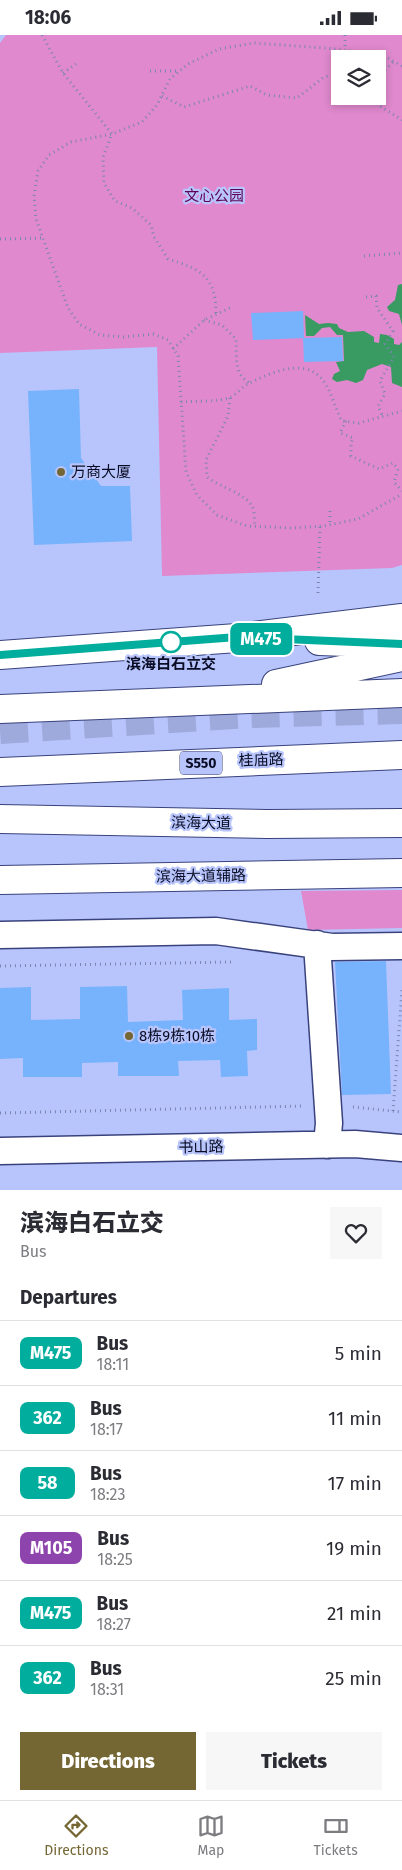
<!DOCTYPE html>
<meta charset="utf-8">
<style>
:root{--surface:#fff;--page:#f7f7f7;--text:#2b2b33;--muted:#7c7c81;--line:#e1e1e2;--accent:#756734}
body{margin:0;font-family:"Fira Sans","Noto Sans SC",sans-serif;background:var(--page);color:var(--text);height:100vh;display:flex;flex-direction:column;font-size:19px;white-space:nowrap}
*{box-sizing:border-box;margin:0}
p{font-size:16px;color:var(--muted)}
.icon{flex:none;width:28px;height:28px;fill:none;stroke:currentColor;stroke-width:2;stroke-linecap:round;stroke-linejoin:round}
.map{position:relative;height:1155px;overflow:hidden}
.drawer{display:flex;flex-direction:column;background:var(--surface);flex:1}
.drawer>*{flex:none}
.badge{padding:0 10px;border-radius:8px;font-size:18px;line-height:32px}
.fabs{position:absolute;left:331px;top:15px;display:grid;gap:10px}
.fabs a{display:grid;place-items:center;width:55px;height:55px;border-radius:0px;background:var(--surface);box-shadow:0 2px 8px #0003;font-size:25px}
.map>.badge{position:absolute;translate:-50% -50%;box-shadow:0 0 0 2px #fff}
h2{padding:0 20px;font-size:19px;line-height:45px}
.round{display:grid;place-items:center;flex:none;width:52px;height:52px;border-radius:0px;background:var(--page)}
.head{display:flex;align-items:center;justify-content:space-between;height:85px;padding:0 20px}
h1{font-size:24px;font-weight:800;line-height:38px}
.cta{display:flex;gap:10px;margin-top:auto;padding:10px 20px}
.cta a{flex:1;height:58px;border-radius:0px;background:var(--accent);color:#fff;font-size:20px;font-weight:800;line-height:58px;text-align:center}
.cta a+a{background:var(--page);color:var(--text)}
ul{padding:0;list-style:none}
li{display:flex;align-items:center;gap:15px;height:65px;padding:0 20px;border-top:1px solid var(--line)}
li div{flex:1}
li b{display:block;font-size:19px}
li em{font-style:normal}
li .badge{min-width:55px;font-weight:700;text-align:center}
.status{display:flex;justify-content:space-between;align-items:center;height:35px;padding:0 25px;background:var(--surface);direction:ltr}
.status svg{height:14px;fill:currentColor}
.tabs{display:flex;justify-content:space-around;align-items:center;height:70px;border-top:1px solid var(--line);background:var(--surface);font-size:14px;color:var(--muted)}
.tabs a{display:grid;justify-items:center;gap:2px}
.tabs .current{color:var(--accent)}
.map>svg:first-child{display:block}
.green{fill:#e089ce;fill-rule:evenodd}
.water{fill:#399a62}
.building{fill:#77b3fd}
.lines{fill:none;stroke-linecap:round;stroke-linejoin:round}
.highway-tunnel{stroke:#9ea9dc;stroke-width:28;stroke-dasharray:28 14;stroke-linecap:butt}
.minor-casing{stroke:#39427c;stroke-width:29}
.major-casing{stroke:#39427c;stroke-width:30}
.highway-casing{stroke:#39427c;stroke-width:30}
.path{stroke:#7c85b1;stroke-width:3;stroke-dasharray:1 4;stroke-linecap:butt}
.minor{stroke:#fff;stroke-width:26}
.major{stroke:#fff;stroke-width:28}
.highway{stroke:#fff;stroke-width:28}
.line-casing{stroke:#fff;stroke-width:11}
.line{stroke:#01ad9c;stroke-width:8}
.poi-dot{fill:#756734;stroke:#b8c5fc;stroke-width:2}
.stop-dot{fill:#fff;stroke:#01ad9c;stroke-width:2.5}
.labels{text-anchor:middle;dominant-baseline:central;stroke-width:4.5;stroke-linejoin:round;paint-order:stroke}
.shield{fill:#b8c5fc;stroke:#3e4465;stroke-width:1}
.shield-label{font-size:14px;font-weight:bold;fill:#090c24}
.park-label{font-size:15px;fill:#5f0054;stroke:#b8c5fc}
.poi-label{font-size:15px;fill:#090c24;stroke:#b8c5fc;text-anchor:start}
.stop-label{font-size:15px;font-weight:bold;fill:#090c24;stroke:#b8c5fc}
.street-label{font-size:15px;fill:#090c24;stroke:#b8c5fc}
</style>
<div class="status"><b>18:06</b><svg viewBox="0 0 49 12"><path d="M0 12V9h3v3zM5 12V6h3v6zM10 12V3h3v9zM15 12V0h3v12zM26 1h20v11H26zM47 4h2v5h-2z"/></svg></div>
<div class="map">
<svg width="402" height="1155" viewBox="0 0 402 1155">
<rect width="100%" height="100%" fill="#b8c5fc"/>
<path class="green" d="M 6,0 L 402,0 L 402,530 L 392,533 L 162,541 L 157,312 L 0,318 L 0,8 ZM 340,24 L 378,24 L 378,61 L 340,61 Z
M 402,855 L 402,893 L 308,895 L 301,856 Z"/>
<path class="water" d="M 402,249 L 402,290 L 399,279 L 389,276 L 387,272 L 395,265 L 398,250 Z
M 305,280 L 319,289 L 328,288 L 337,289 L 339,293 L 348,297 L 364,296 L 374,302 L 374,307 L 379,308 L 380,299 L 387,300 L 394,304 L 394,309 L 399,310 L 402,307 L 402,352 L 392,348 L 391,332 L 382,329 L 367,335 L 363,345 L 356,348 L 347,345 L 337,347 L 332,344 L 334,339 L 340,336 L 336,327 L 344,326 L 343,300 L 337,300 L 330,292 L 322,293 L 314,301 L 306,301 Z"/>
<path class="building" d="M 303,276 L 304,303 L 253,305 L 251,278 Z
M 342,302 L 343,326 L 304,327 L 303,303 Z
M 79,354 L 81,423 L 101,451 L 130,451 L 132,506 L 34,510 L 28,356 Z
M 386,926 L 391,1059 L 342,1060 L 335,927 Z
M 127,951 L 128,987 L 183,985 L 182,955 L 229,953 L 229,985 L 257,984 L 257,1015 L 247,1016 L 248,1041 L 221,1042 L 220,1025 L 178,1026 L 179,1041 L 118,1041 L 118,1027 L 82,1028 L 82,1042 L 23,1042 L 23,1023 L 0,1024 L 0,953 L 31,952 L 31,985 L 80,984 L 80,952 Z"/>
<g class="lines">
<path class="highway-tunnel" d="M 0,695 L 250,679 L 402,675"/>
<defs>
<path id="minor" d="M 0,900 L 216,896 L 332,912 L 402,911
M 317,909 L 329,1088 L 327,1110
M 0,1116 L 355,1109 L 402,1113"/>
<path id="major" d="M 319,606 L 402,609
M 0,620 L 237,603 L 402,583
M 276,649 L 402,622
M 0,674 L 402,658
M 0,737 L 402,720
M 0,845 L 402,838"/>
<path id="highway" d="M 0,784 L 267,789 L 402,788"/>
</defs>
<use href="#minor" class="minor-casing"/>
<use href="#major" class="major-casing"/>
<use href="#highway" class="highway-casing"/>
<path class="path" d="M 42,0 L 63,38 L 112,99 L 103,122 L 104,148 L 115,166 L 132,173 L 151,190 L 154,202 L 168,224 C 201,234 216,242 216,278
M 345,0 L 345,15
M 402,31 L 383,20 L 326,13 L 254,8 L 219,14 L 188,29 L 170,44 L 157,70 L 142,87 L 112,99 L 71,107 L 49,120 L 38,136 L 34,161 L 36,184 L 68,273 L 79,289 L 100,300 L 124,302 L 153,299 L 168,305 L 178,321 L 186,437 L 197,460 L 217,480 L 247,491 L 292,493 L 324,491 L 358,484 L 402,459
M 150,36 L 179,36
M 63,38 L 76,29
M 378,42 L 394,26
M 162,61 L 184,72 L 250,51 L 267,60 L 297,63 L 324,42 L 340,38
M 373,61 L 372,66 L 402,85
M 0,204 L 43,203
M 364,221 L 402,218
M 366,262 L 376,261 L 377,273 L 393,296 L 385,309 L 394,322 L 380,346 L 385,359 L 378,371 L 383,382
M 204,285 L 222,290 L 236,304 C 237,322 233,339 250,348
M 173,314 L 204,285 L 232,272
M 230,363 L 228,381 L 206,425 L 207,442 C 219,452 245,458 252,471 C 255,476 254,485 255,491
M 181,367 C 193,366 221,367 231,362 C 237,359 241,353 246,350 C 265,340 300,323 319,341 C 331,352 334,372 342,386 L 359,388 L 402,376
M 346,386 L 340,398 L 353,403 L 351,408 L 351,421 L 379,434 L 393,428 L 398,434 L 394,447 L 402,456
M 330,476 L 330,490
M 318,558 L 320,491
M 0,931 L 232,927
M 353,1072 L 402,1077
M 393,1076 L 402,955
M 0,1078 L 304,1071"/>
<use href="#minor" class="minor"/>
<use href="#major" class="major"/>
<use href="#highway" class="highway"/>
</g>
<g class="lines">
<defs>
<path id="line" d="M 0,620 L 237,602 L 402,609"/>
</defs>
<use href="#line" class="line-casing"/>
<use href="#line" class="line"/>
</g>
<g class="poi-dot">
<circle cx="61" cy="437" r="5"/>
<circle cx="129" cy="1001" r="5"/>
</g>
<circle class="stop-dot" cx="171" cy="607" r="10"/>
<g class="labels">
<rect class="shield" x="180" y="716.5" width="42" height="23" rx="4"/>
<g class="shield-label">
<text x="201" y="728">S550</text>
</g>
<g class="park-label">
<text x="214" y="161">文心公园</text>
</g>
<g class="poi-label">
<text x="71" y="437">万商大厦</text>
<text x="139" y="1001">8栋9栋10栋</text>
</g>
<g class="stop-label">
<text x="171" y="629">滨海白石立交</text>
</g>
<g class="street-label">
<text transform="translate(261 725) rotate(-2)">桂庙路</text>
<text transform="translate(201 788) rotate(1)">滨海大道</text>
<text transform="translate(201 841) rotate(-1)">滨海大道辅路</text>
<text transform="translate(201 1112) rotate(-1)">书山路</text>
</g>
</g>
</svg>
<div class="fabs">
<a><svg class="icon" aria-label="layers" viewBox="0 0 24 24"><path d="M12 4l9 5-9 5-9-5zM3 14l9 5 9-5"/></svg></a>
</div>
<b class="badge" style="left:261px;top:604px;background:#01ad9c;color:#fff">M475</b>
</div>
<section class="drawer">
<div class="head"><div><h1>滨海白石立交</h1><p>Bus</p></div><a class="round"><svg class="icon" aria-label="heart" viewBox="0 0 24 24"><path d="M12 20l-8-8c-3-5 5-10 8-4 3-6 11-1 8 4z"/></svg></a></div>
<h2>Departures</h2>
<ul>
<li><span class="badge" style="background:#01ad9c;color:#fff">M475</span><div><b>Bus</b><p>18:11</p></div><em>5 min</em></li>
<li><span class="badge" style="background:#01ad9c;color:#fff">362</span><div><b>Bus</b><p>18:17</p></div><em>11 min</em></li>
<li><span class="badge" style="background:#01ad9c;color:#fff">58</span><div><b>Bus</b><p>18:23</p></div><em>17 min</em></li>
<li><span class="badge" style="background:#8e44ad;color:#fff">M105</span><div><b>Bus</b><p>18:25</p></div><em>19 min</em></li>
<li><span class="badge" style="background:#01ad9c;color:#fff">M475</span><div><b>Bus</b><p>18:27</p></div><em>21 min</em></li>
<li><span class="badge" style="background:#01ad9c;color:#fff">362</span><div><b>Bus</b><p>18:31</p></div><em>25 min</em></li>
</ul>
<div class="cta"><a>Directions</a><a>Tickets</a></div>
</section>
<nav class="tabs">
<a class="current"><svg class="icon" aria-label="directions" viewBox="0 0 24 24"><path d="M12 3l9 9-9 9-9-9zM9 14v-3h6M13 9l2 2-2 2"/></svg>Directions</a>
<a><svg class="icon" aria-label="map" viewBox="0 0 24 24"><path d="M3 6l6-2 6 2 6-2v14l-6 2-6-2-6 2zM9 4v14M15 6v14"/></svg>Map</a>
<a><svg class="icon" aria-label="tickets" viewBox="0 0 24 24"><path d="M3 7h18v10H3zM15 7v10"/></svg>Tickets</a>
</nav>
